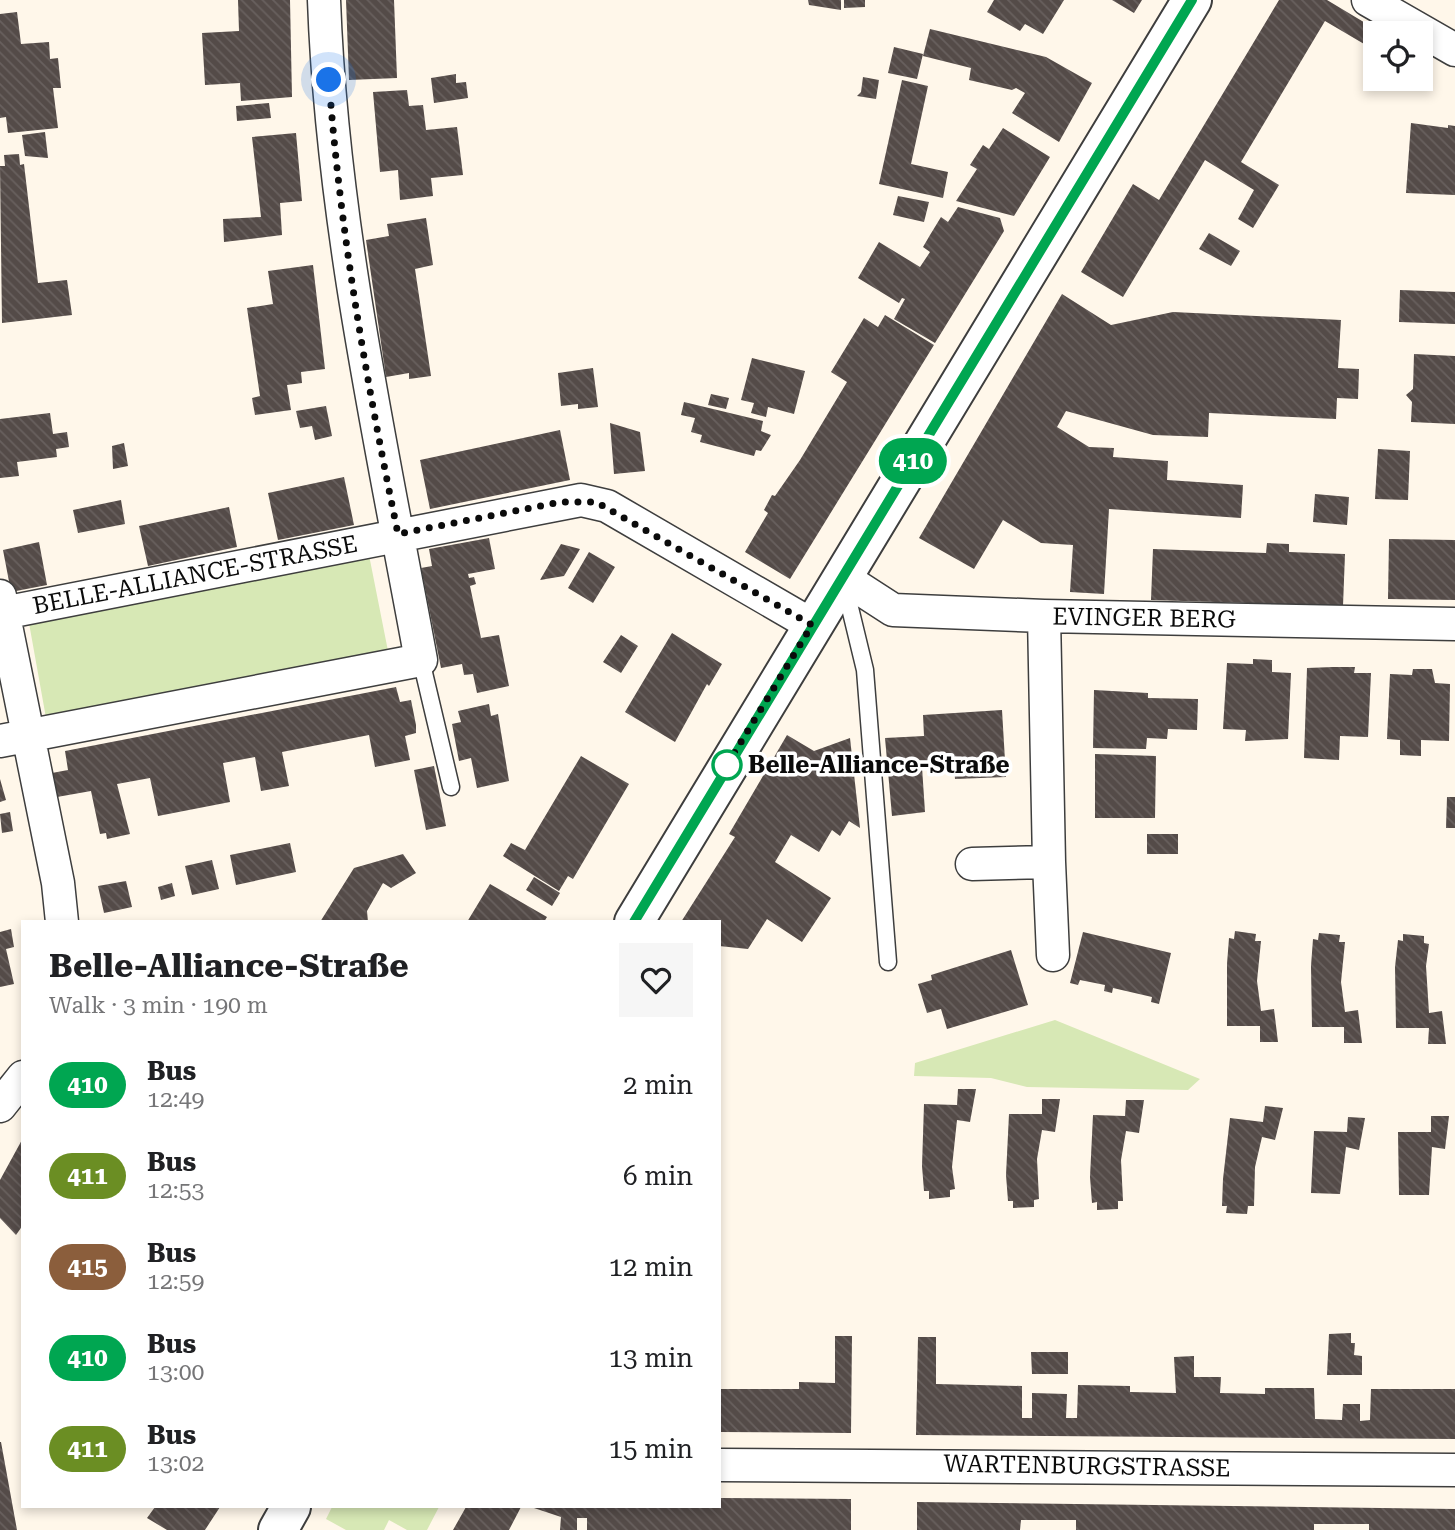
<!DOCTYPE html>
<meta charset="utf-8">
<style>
:root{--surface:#fff;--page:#f6f6f6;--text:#202124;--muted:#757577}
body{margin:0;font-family:"Roboto Serif",serif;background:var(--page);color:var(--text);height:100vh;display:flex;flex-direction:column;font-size:26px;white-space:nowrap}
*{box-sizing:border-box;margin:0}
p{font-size:23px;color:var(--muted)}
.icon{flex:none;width:38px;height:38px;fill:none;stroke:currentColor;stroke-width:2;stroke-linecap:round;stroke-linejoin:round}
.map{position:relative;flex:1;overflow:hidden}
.drawer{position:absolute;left:21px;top:920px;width:700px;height:588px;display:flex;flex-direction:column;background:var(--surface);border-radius:0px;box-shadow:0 4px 10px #0003}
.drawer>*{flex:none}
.badge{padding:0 14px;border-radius:23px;font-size:24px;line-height:46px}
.buttons{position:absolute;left:1363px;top:21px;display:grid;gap:14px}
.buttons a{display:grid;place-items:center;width:70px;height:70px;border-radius:0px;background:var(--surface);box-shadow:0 4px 10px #0003;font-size:35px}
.you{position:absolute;width:35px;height:35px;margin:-18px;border:5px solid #fff;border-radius:50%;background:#1a73e8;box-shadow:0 0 0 10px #1a73e833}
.map>.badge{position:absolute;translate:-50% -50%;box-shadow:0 0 0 4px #fff}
.round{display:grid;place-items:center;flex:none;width:74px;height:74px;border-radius:0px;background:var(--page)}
.headline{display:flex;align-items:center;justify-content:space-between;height:119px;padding:0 28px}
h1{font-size:33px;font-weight:700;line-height:52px}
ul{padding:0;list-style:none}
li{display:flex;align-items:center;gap:21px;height:91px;padding:0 28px}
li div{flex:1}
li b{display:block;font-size:26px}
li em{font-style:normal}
li .badge{min-width:77px;font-weight:700;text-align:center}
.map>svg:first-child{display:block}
.grass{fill:#d7e8b5}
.building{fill:url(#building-back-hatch)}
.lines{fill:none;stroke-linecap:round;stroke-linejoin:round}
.service-casing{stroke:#3e3e3e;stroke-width:19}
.minor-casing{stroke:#3e3e3e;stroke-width:35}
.tertiary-casing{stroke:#3e3e3e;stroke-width:42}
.service{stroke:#fff;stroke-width:16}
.minor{stroke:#fff;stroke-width:32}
.tertiary{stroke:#fff;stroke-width:38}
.line-casing{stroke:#fff;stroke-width:16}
.line{stroke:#00a651;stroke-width:10}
.walk{stroke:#0b0b0b;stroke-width:7;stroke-dasharray:0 12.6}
.stop-dot{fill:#fff;stroke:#00a651;stroke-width:3.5}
.labels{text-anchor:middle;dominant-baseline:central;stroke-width:7;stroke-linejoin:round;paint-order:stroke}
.street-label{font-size:24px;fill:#0b0b0b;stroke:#fff}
.stop-label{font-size:24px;font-weight:bold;fill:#0b0b0b;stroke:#fff;text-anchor:start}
</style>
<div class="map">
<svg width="1455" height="1530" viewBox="0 0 1455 1530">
<defs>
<pattern id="building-back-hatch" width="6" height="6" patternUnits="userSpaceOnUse" patternTransform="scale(1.75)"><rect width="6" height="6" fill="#544b48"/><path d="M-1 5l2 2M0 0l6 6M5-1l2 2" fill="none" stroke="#68605e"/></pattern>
</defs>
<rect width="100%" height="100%" fill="#fff7ea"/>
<path class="grass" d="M 369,555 L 388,651 L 46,718 L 29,623 Z
M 1055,1020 L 1200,1079 L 1188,1090 L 1027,1087 L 991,1078 L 914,1076 L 915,1063 Z
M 332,1507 L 439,1507 L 427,1530 L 407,1530 L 389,1520 L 384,1530 L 346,1530 L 326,1519 Z"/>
<path class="building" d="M 238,0 L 290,0 L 292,97 L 241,101 L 240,83 L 205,85 L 202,33 L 239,31 Z
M 346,0 L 394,0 L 397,78 L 349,80 Z
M 808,0 L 841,0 L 841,10 L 809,5 Z
M 844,0 L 865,0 L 865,7 L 844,8 Z
M 994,0 L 1064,0 L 1043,34 L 1025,24 L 1020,31 L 987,12 Z
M 1112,0 L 1142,0 L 1134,13 Z
M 1279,0 L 1327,0 L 1382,33 L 1376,33 L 1376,51 L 1325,21 L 1241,162 L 1279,185 L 1253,228 L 1238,219 L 1254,190 L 1205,160 L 1123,297 L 1081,272 L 1133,184 L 1159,200 Z
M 17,12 L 21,44 L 49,42 L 50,59 L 58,58 L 61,88 L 53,88 L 58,128 L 8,133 L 6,117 L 0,118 L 0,14 Z
M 930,29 L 1046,57 L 1092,83 L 1059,142 L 1012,113 L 1025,93 L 1016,88 L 1012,90 L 969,80 L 971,68 L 923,56 Z
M 894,47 L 923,54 L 917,79 L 888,73 Z
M 456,74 L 456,83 L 466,82 L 468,98 L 434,103 L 431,78 Z
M 863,77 L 879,80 L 876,99 L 857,96 L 861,92 Z
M 902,80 L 928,86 L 911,164 L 948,172 L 943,198 L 879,184 Z
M 407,90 L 409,106 L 423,105 L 426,130 L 457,127 L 463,175 L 431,178 L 433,196 L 400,200 L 398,170 L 380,172 L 373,92 Z
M 269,103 L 271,118 L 237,121 L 236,106 Z
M 1411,123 L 1448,128 L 1448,125 L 1455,126 L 1455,195 L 1406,193 Z
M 1003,128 L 1050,157 L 1014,216 L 956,201 L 977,169 L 970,165 L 983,145 L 989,149 Z
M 45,132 L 48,158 L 25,156 L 22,135 Z
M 296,133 L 302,201 L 280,203 L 282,235 L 224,242 L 223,219 L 261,217 L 252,137 Z
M 19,154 L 20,165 L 24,164 L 38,283 L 67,280 L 72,315 L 2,323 L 0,166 L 5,166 L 4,155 Z
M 898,196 L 929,202 L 924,222 L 893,215 Z
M 958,207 L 1000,218 L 1004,231 L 935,343 L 894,319 L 905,299 L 902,298 L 899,303 L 858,278 L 879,242 L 920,267 L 930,252 L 923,247 L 930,235 L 941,217 L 948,222 Z
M 426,218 L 433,265 L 415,269 L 431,376 L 409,379 L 409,373 L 386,377 L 366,240 L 389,236 L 387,224 Z
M 1209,233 L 1240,251 L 1231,266 L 1199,249 Z
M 313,265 L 325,369 L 301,372 L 302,383 L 287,385 L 291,410 L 255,415 L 252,398 L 260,396 L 247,308 L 273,304 L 268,271 Z
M 1400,290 L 1455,292 L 1455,324 L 1399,322 Z
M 1062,294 L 1111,325 L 1173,312 L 1341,320 L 1338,368 L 1359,369 L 1358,399 L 1337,398 L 1336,419 L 1209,413 L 1208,437 L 1153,435 L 1066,411 L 1057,427 L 1089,447 L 1114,448 L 1113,457 L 1168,461 L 1167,480 L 1243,485 L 1241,518 L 1109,509 L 1104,594 L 1070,592 L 1073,545 L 1041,543 L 1003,520 L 974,569 L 919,538 Z
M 885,315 L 934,345 L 790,579 L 745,552 L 768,513 L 764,510 L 772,495 L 775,496 L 800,460 L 847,382 L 831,372 L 864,318 L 878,327 Z
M 1414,354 L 1455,356 L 1455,424 L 1411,422 L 1412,402 L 1406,395 L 1413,389 Z
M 752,358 L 805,371 L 794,414 L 768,407 L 766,417 L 751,413 L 754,403 L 741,400 Z
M 593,368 L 598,407 L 578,409 L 578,404 L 561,406 L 558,373 Z
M 711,394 L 729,398 L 726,409 L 708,405 Z
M 684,402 L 763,421 L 761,431 L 771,435 L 761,451 L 756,450 L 754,456 L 700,442 L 702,435 L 691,432 L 695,418 L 681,415 Z
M 326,406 L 332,436 L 315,440 L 312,426 L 300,428 L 296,411 Z
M 50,413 L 53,434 L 67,432 L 69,447 L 56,449 L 57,457 L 17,462 L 19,476 L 0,478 L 0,419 Z
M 610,423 L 640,432 L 645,471 L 614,474 Z
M 560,430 L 570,480 L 430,509 L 420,460 Z
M 124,443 L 128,466 L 113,469 L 112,446 Z
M 1378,449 L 1410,451 L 1408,500 L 1375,499 Z
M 344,477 L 354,525 L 278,540 L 268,493 Z
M 1315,494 L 1349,497 L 1347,525 L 1313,522 Z
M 121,500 L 125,524 L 78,533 L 73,510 Z
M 229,507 L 237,547 L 148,566 L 139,526 Z
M 489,538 L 495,569 L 468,574 L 469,578 L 474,577 L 476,584 L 470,586 L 481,638 L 499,635 L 509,686 L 477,693 L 473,674 L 464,675 L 462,664 L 441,668 L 421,568 L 432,566 L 429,549 Z
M 1389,539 L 1455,540 L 1455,600 L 1388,599 Z
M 39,542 L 47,585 L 11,592 L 3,550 Z
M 1267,543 L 1289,544 L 1289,552 L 1345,554 L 1343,606 L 1151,600 L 1153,549 L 1266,553 Z
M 561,544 L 580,549 L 564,576 L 540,580 Z
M 589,552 L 615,567 L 593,603 L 568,588 Z
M 672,633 L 722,664 L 709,686 L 707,684 L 675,742 L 625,712 Z
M 621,635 L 638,646 L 621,673 L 603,662 Z
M 1253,659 L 1272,660 L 1272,672 L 1291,673 L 1288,739 L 1245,741 L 1246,730 L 1223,729 L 1227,663 L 1253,664 Z
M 1333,667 L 1355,667 L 1354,673 L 1371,673 L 1368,737 L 1340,736 L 1339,760 L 1304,758 L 1307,668 Z
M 1413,669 L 1432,669 L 1435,683 L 1450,684 L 1449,741 L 1421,740 L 1421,756 L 1400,755 L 1400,740 L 1387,739 L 1390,674 L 1412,675 Z
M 396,687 L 400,702 L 411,700 L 416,725 L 416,733 L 405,736 L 410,760 L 375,767 L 369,735 L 282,752 L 289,786 L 261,791 L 255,757 L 223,763 L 230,802 L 158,816 L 150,778 L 117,784 L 130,834 L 107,839 L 106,833 L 100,834 L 91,791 L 57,797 L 52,773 L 68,770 L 65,751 Z
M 1094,690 L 1148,693 L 1148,698 L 1198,699 L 1197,730 L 1168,729 L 1167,739 L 1147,738 L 1146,749 L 1093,748 Z
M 489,704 L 491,716 L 498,714 L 509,781 L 477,788 L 471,758 L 459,761 L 452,724 L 461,722 L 458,711 Z
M 1002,710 L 1006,777 L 955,779 L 954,766 L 922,767 L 925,812 L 892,816 L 885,738 L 924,736 L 923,715 Z
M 787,735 L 814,751 L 850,738 L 860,828 L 849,821 L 840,836 L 832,830 L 819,852 L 791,835 L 775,862 L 831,898 L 802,942 L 767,919 L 748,949 L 719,946 L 719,922 L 681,922 L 735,837 L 729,834 Z
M 1095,754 L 1156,756 L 1155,818 L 1095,818 Z
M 581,756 L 629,784 L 573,879 L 568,876 L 559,891 L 503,856 L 511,843 L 525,850 Z
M 434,766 L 446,826 L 426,830 L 414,770 Z
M 0,779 L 6,800 L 0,802 Z
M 1447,797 L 1455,797 L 1455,828 L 1446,828 Z
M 10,812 L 13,831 L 2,833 L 0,814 Z
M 1147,834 L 1178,834 L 1178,854 L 1147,854 Z
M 290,843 L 296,872 L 236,885 L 230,855 Z
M 403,854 L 416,873 L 391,888 L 383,883 L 367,911 L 368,922 L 320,922 L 354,868 Z
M 212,860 L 219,889 L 192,895 L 185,866 Z
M 534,877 L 560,893 L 552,906 L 526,890 Z
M 126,881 L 132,907 L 104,913 L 98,886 Z
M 172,883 L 175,896 L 161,900 L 158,887 Z
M 490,884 L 547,917 L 544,922 L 467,922 Z
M 11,929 L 14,947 L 6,949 L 14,984 L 0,987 L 0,932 Z
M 1235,931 L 1256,934 L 1255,941 L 1261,941 L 1257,981 L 1261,1011 L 1274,1009 L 1278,1042 L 1260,1042 L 1260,1026 L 1227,1026 L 1227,964 L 1229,938 L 1234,939 Z
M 1083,932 L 1171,953 L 1159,1004 L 1151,1002 L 1152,997 L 1113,988 L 1112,993 L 1104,991 L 1105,985 L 1080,980 L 1078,985 L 1070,983 Z
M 1319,933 L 1340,935 L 1339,942 L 1345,942 L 1341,982 L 1345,1012 L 1358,1010 L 1362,1043 L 1344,1043 L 1344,1027 L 1312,1027 L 1311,966 L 1313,939 L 1318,940 Z
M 1403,934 L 1424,936 L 1424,943 L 1429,944 L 1426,966 L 1429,1013 L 1442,1011 L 1446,1044 L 1428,1044 L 1429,1028 L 1396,1028 L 1395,967 L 1398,940 L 1403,941 Z
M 1011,950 L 1028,1005 L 947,1029 L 941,1009 L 927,1013 L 918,984 L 932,980 L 931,975 Z
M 958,1089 L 976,1089 L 970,1122 L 957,1120 L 952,1167 L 955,1189 L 950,1190 L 950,1197 L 929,1199 L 929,1191 L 924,1191 L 922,1166 L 924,1104 L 957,1105 Z
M 1042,1099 L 1060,1099 L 1055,1132 L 1042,1130 L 1037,1159 L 1039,1199 L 1034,1200 L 1034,1207 L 1013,1208 L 1013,1201 L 1008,1201 L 1006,1175 L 1009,1114 L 1042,1114 Z
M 1126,1100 L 1144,1100 L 1139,1133 L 1126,1131 L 1121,1160 L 1123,1201 L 1118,1201 L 1118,1209 L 1097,1210 L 1097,1202 L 1092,1203 L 1090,1177 L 1093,1115 L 1125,1116 Z
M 1265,1106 L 1283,1108 L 1275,1140 L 1262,1137 L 1255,1167 L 1254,1206 L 1248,1206 L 1247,1214 L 1226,1213 L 1227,1206 L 1222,1206 L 1223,1179 L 1230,1118 L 1263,1122 Z
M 1431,1116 L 1449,1116 L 1445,1149 L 1432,1147 L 1429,1195 L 1399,1195 L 1398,1132 L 1431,1132 Z
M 1348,1117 L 1365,1118 L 1359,1150 L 1346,1147 L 1340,1194 L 1311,1193 L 1314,1131 L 1347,1132 Z
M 23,1138 L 23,1225 L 16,1235 L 0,1218 L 0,1180 Z
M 1351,1333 L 1351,1343 L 1355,1343 L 1354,1355 L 1362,1356 L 1362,1375 L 1327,1375 L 1329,1334 Z
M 835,1336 L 852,1336 L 851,1433 L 719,1432 L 719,1389 L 799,1389 L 799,1382 L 835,1383 Z
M 918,1337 L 936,1337 L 936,1384 L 1022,1386 L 1022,1418 L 1032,1418 L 1032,1393 L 1067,1394 L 1066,1418 L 1077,1418 L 1078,1385 L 1130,1386 L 1130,1392 L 1176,1393 L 1174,1357 L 1194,1356 L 1194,1377 L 1221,1377 L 1220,1393 L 1265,1394 L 1265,1388 L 1314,1388 L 1315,1419 L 1342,1420 L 1343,1404 L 1360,1404 L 1360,1421 L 1370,1420 L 1371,1389 L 1455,1389 L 1455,1439 L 916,1435 Z
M 1031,1352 L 1068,1352 L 1068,1374 L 1032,1374 Z
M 0,1442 L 1,1442 L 17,1530 L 0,1530 Z
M 719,1498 L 851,1499 L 851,1530 L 587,1530 L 587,1518 L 577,1518 L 577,1530 L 560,1530 L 561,1517 L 531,1507 L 719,1507 Z
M 917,1502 L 1455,1509 L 1455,1530 L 1369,1530 L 1369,1524 L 1314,1524 L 1314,1530 L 1076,1530 L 1076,1520 L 1021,1520 L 1020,1530 L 917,1530 Z
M 155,1507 L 220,1507 L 205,1530 L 167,1530 L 147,1518 Z
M 466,1507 L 521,1507 L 509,1530 L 453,1530 Z"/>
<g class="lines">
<defs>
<path id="service" d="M 844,583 L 865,670 L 888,962
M 421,660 L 451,787"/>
<path id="minor" d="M 1368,0 L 1455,50
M 842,577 L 893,610 L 1044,616 L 1455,624
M 0,596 L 58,883 L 62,922
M 3,613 L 581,500 L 607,506 L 812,625
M 0,741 L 421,660 C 381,441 332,223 324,0
M 1049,862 L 1053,955
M 972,864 L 1049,862 L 1044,616
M 0,1106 L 23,1077
M 719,1465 L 1455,1470"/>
<path id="tertiary" d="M 634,922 L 1192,0
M 278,1530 L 291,1507"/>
</defs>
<use href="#service" class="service-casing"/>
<use href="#minor" class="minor-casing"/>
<use href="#tertiary" class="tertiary-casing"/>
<use href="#service" class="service"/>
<use href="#minor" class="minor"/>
<use href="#tertiary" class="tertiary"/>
</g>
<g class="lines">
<defs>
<path id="line" d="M 634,922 L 1192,0"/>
</defs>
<use href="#line" class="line-casing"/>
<use href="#line" class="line"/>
<path class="walk" d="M 329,80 C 340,233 367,384 398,534 L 561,502 L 596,502 L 812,625 L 727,765"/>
</g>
<circle class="stop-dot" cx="727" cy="765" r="14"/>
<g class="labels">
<g class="street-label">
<text transform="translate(195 575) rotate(-11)">BELLE-ALLIANCE-STRASSE</text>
<text transform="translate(1144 618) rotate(1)">EVINGER BERG</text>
<text transform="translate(1087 1466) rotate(1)">WARTENBURGSTRASSE</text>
</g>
<g class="stop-label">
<text x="748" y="765">Belle-Alliance-Straße</text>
</g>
</g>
</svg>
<div class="buttons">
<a><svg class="icon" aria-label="locate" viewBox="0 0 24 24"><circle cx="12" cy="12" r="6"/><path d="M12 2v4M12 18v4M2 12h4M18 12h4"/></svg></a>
</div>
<div class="you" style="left:329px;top:80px"></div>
<b class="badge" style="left:913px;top:461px;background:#00a651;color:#fff">410</b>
<section class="drawer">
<div class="headline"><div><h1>Belle-Alliance-Straße</h1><p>Walk · 3 min · 190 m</p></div><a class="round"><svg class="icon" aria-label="heart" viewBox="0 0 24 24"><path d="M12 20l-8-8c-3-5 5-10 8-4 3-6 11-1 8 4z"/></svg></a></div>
<ul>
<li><span class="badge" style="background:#00a651;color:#fff">410</span><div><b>Bus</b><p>12:49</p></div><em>2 min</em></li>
<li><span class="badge" style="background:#6b8e23;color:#fff">411</span><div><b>Bus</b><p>12:53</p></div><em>6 min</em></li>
<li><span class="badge" style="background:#8b5e3c;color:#fff">415</span><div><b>Bus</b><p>12:59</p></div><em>12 min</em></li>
<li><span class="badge" style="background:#00a651;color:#fff">410</span><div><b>Bus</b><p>13:00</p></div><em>13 min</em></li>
<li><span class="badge" style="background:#6b8e23;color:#fff">411</span><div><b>Bus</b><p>13:02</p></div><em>15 min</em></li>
</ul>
</section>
</div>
